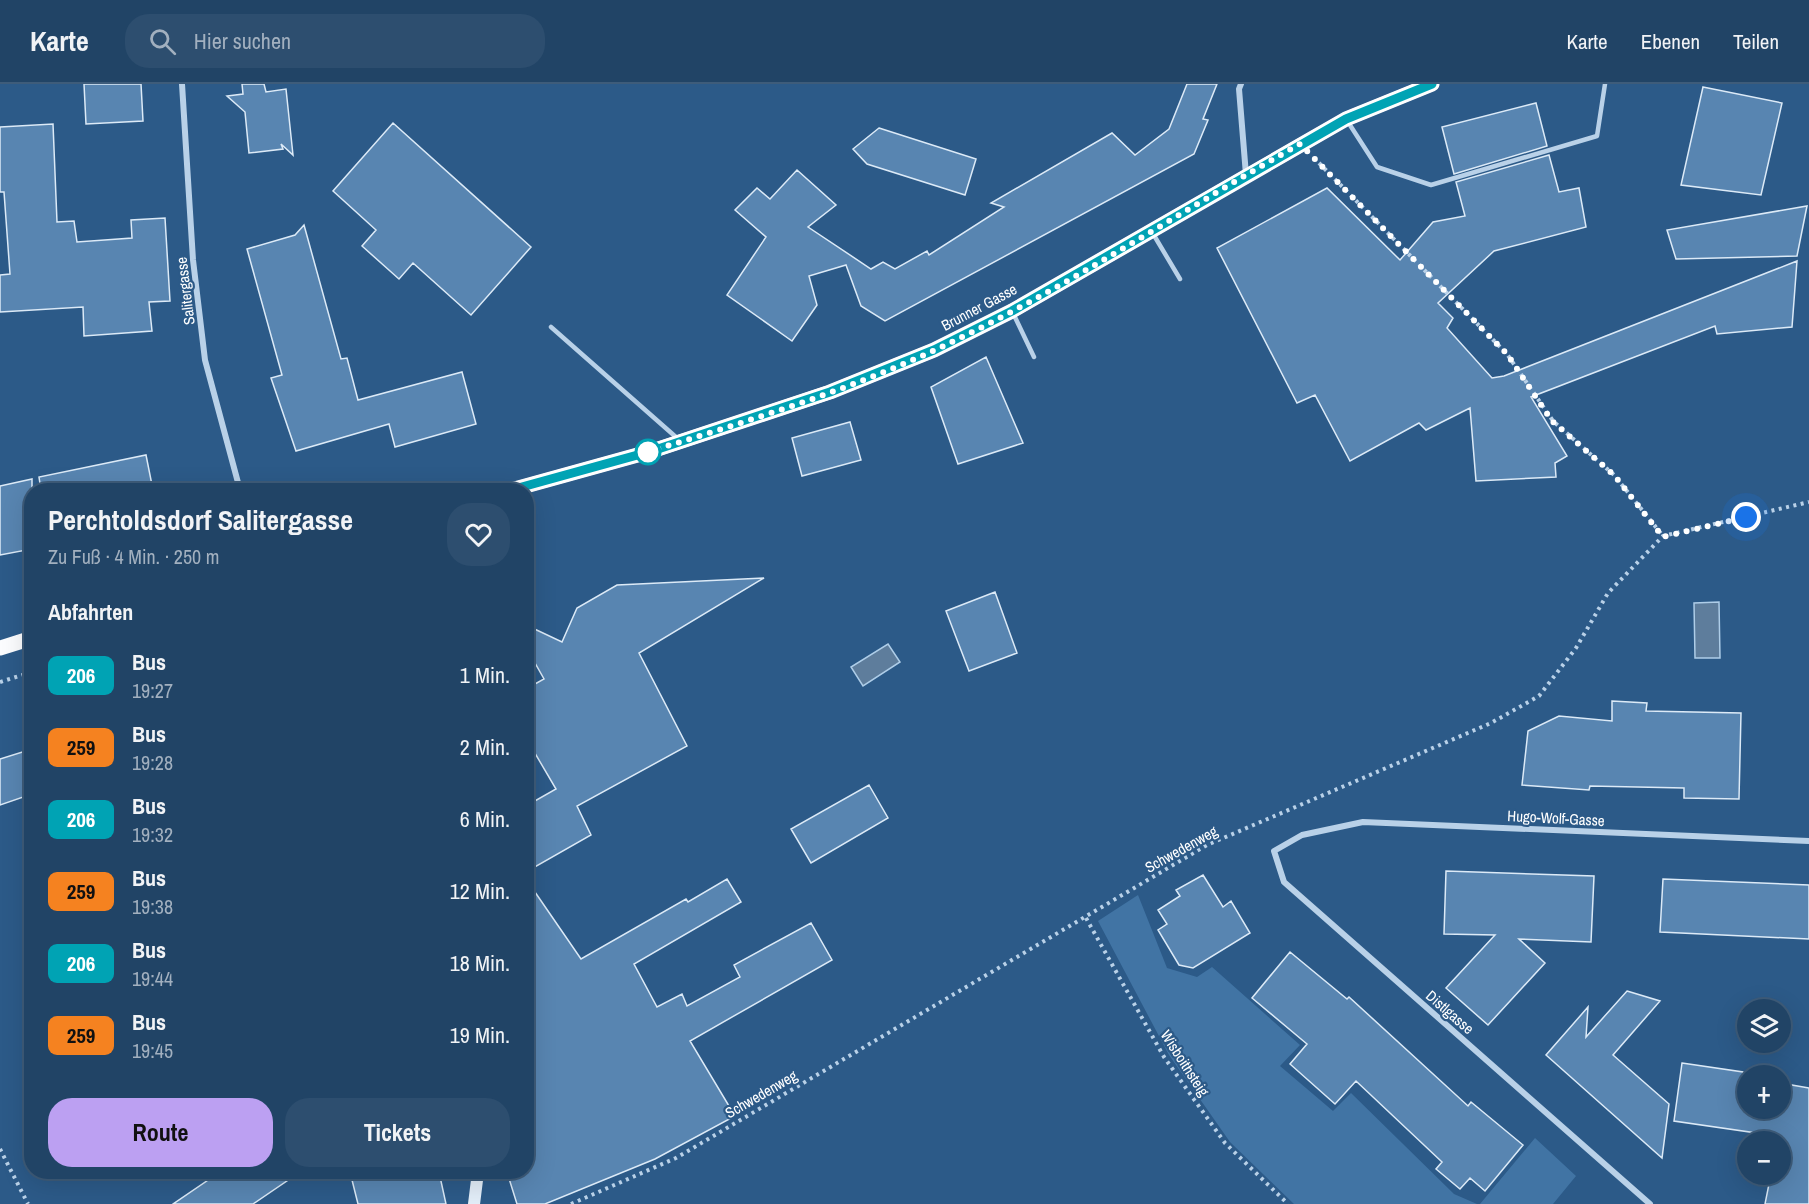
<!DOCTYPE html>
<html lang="de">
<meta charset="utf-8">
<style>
:root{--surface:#214466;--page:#2d4e6f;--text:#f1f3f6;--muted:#a2b0bf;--line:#3e5c7a;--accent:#bca0f2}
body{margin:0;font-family:"Archivo Narrow",sans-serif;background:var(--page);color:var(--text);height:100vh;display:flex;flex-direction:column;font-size:22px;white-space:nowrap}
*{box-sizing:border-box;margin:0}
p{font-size:20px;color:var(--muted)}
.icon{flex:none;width:33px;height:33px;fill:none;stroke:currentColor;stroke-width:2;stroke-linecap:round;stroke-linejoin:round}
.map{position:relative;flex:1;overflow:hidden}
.details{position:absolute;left:24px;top:399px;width:510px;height:696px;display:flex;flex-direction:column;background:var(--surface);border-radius:24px;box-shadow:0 6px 24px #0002,0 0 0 2px var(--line)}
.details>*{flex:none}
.badge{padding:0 12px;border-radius:9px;font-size:21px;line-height:39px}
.controls{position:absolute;left:1737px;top:915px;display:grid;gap:12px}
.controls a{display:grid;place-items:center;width:54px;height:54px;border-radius:50%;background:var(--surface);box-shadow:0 6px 24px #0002,0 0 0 2px var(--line);font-size:30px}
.you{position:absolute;width:30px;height:30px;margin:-15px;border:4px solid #fff;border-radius:50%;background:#1a73e8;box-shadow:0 0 0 9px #1a73e833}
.map>.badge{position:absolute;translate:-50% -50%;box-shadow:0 0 0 3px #fff}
h2{padding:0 24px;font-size:22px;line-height:54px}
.round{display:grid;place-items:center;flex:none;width:63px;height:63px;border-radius:24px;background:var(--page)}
.overview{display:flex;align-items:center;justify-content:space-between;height:102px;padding:0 24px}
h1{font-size:28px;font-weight:700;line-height:45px}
.primary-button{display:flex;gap:12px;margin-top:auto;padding:12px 24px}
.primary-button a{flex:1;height:69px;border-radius:24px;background:var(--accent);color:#111;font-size:24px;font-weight:700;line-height:69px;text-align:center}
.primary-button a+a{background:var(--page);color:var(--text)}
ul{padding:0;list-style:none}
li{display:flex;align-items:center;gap:18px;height:72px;padding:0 24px}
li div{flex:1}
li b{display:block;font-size:22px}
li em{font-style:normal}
li .badge{min-width:66px;font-weight:700;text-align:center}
header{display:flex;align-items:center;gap:36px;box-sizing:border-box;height:84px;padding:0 30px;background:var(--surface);border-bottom:2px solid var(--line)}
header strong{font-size:28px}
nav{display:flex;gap:33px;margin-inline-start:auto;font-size:21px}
.search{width:420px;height:54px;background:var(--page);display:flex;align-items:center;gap:15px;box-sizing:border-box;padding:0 21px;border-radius:24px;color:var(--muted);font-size:22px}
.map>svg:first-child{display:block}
.green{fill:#4174a4}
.water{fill:#5e7d9c;stroke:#aecde8;stroke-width:1.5}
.building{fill:#5885b1;stroke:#dceaf7;stroke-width:1.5}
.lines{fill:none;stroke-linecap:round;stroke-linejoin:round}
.path{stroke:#b9d1e8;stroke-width:4;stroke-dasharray:3 4.5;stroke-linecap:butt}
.service{stroke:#b9d1e8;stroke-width:4.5}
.minor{stroke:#b9d1e8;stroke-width:6}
.secondary{stroke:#e2edf8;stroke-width:12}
.primary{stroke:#fbfcfe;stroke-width:15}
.line-casing{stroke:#fff;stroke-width:14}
.line{stroke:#00a3b4;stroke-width:9}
.walk{stroke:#fff;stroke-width:6;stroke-dasharray:0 10.8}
.stop-dot{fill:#fff;stroke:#00a3b4;stroke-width:3}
.labels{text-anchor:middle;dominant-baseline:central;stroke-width:4.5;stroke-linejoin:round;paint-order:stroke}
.street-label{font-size:15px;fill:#fff;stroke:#2c5a88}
</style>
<header>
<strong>Karte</strong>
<div class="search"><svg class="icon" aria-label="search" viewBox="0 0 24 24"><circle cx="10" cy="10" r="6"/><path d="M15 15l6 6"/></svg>Hier suchen</div>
<nav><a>Karte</a><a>Ebenen</a><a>Teilen</a></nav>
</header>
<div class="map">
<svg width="1809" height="1120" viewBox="0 0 1809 1120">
<rect width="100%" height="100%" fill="#2c5a88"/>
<path class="green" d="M 1138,811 L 1167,884 L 1197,893 L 1212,883 L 1300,961 L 1280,982 L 1333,1027 L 1351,1009 L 1454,1110 L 1477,1120 L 1294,1120 L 1230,1058 L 1169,971 L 1098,837 Z
M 1535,1054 L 1576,1092 L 1553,1120 L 1480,1120 Z"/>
<path class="water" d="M 1719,518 L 1720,574 L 1695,574 L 1694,519 Z
M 888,560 L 900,578 L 863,602 L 851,583 Z"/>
<path class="building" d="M 84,0 L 141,0 L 143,37 L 86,40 Z
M 242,0 L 264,0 L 266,8 L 286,5 L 293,71 L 281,60 L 283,65 L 249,69 L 245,28 L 227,12 L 243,10 Z
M 1187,0 L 1217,0 L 1203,35 L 1208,36 L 1194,70 L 885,237 L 861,222 L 846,181 L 809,192 L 817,221 L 792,257 L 727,211 L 766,153 L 735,126 L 757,104 L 770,115 L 797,86 L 836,121 L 808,143 L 871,185 L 883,178 L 895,185 L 927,167 L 929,171 L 1004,123 L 991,119 L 1112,49 L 1135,71 L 1169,45 Z
M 1703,3 L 1782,19 L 1761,111 L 1681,101 Z
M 1536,19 L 1547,62 L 1454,90 L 1442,43 Z
M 393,39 L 531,163 L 471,231 L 413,179 L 399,195 L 362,162 L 376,146 L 333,107 Z
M 53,40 L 57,138 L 74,137 L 77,158 L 132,154 L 131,136 L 165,134 L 170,217 L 149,218 L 152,247 L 84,252 L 83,223 L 0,228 L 0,191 L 10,190 L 4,108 L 0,108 L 0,43 Z
M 879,44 L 976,75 L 965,111 L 867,80 L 853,65 Z
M 1549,71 L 1559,108 L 1579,104 L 1586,143 L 1494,167 L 1438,219 L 1453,234 L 1447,244 L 1492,294 L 1504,292 L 1797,177 L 1792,243 L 1717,250 L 1715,242 L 1531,313 L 1567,372 L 1555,379 L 1556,393 L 1476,397 L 1470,324 L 1426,346 L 1419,339 L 1350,377 L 1315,311 L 1297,319 L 1217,164 L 1327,104 L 1400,176 L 1433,138 L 1465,132 L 1456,98 Z
M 1807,122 L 1797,172 L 1676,175 L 1667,146 Z
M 304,141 L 341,275 L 347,274 L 358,316 L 462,288 L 476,340 L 395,363 L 389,340 L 296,367 L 271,294 L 282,291 L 247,165 L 295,151 Z
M 986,273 L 1023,359 L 958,380 L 931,303 Z
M 850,338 L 861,376 L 802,392 L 792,354 Z
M 146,371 L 153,406 L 41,406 L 39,393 Z
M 32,395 L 32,465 L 0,471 L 0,402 Z
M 764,494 L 639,569 L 687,662 L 577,722 L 591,751 L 526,788 L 526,722 L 556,705 L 526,654 L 526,605 L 544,595 L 526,563 L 526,541 L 562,558 L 577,524 L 617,501 Z
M 995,508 L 1017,569 L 969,587 L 946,527 Z
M 1612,617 L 1647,619 L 1646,627 L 1741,629 L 1739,715 L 1684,714 L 1684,704 L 1590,702 L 1589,706 L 1522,701 L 1528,647 L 1559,632 L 1612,637 Z
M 32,665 L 32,710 L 0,721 L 0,675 Z
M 869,701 L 888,734 L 811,779 L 791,745 Z
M 1446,787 L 1594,792 L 1591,858 L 1519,855 L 1545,879 L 1488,941 L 1446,904 L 1495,851 L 1444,850 Z
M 1203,791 L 1223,823 L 1231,817 L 1250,849 L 1193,884 L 1179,881 L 1158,846 L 1167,840 L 1158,826 L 1180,812 L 1176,806 Z
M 526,795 L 581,875 L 686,815 L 688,818 L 727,795 L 741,818 L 634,880 L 657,923 L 682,910 L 687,922 L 740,893 L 734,881 L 811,839 L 832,876 L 690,957 L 735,1032 L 655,1075 L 545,1120 L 517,1120 L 507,1088 L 526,1088 Z
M 1663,795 L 1809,801 L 1809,855 L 1660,848 Z
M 1290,868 L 1347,915 L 1349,913 L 1468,1022 L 1471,1018 L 1523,1061 L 1485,1107 L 1470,1094 L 1460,1105 L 1436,1085 L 1442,1078 L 1356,997 L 1335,1020 L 1290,980 L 1307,960 L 1252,914 Z
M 1627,907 L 1660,917 L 1613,971 L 1669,1020 L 1662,1074 L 1546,971 L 1588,923 L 1586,953 Z
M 1682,979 L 1743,988 L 1743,993 L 1748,994 L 1748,1024 L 1780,1024 L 1780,999 L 1809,1004 L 1809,1120 L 1765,1120 L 1771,1090 L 1780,1090 L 1780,1058 L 1769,1058 L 1770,1051 L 1674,1037 Z
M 220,1088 L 300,1088 L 253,1120 L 173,1120 Z
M 350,1088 L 439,1088 L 446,1120 L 358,1120 Z"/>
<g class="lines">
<path class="path" d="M 1319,79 L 1507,270 L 1553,337 L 1614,391 L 1663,452
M 0,598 L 32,588
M 1086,834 L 1164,973 L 1225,1059 L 1288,1120
M 0,1065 L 28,1120
M 571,1120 L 676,1074 L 1207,761 L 1491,639 L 1539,612 L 1576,564 L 1608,509 L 1663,452 L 1809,418"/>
<path class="service" d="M 1348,38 L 1377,83 L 1431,101 L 1597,52 L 1605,0
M 1152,148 L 1180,195
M 1013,229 L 1034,273
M 551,243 L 677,354"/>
<path class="minor" d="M 182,0 L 193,176 L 205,276 L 240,406
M 1241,0 L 1239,5 L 1246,91
M 1650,1120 L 1284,798 L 1274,767 L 1302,751 L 1363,738 L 1809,757"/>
<path class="secondary" d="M 474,1120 L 478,1088"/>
<path class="primary" d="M 511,406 L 652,367 L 830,308 L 934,266 L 1012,227 L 1346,35 L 1432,0
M 0,564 L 32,554"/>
</g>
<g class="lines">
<defs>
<path id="line" d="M 511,406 L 652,367 L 830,308 L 934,266 L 1012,227 L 1346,35 L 1432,0"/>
</defs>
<use href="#line" class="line-casing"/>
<use href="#line" class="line"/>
<path class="walk" d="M 648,368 C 744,338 844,308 935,266 C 1062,207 1179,128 1300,60 L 1507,270 L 1552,337 L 1614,391 L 1663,453 L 1746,433"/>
</g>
<circle class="stop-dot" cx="648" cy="368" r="12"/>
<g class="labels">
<g class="street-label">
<text transform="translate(185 207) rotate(-97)">Salitergasse</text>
<text transform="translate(979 223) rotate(-28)">Brunner Gasse</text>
<text transform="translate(1556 734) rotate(3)">Hugo-Wolf-Gasse</text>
<text transform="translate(1181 765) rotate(-29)">Schwedenweg</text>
<text transform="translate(1450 928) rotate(41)">Distlgasse</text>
<text transform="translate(1185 979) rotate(57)">Wisboithsteig</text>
<text transform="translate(761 1010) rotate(-30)">Schwedenweg</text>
</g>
</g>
</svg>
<div class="controls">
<a><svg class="icon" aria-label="layers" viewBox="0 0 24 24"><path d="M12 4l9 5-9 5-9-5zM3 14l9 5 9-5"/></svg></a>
<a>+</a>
<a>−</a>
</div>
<div class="you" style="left:1746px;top:433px"></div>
<section class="details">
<div class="overview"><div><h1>Perchtoldsdorf Salitergasse</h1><p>Zu Fuß · 4 Min. · 250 m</p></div><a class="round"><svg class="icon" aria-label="heart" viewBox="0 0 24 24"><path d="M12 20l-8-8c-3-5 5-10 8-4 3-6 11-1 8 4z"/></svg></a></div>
<h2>Abfahrten</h2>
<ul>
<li><span class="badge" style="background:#00a3b4;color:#fff">206</span><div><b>Bus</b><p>19:27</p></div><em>1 Min.</em></li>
<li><span class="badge" style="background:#f58220;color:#111">259</span><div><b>Bus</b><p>19:28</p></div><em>2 Min.</em></li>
<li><span class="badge" style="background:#00a3b4;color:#fff">206</span><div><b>Bus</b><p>19:32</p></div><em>6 Min.</em></li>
<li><span class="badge" style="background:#f58220;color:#111">259</span><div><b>Bus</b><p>19:38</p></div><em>12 Min.</em></li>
<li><span class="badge" style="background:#00a3b4;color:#fff">206</span><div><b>Bus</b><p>19:44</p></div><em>18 Min.</em></li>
<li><span class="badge" style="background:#f58220;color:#111">259</span><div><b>Bus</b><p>19:45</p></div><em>19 Min.</em></li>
</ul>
<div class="primary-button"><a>Route</a><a>Tickets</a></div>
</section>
</div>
